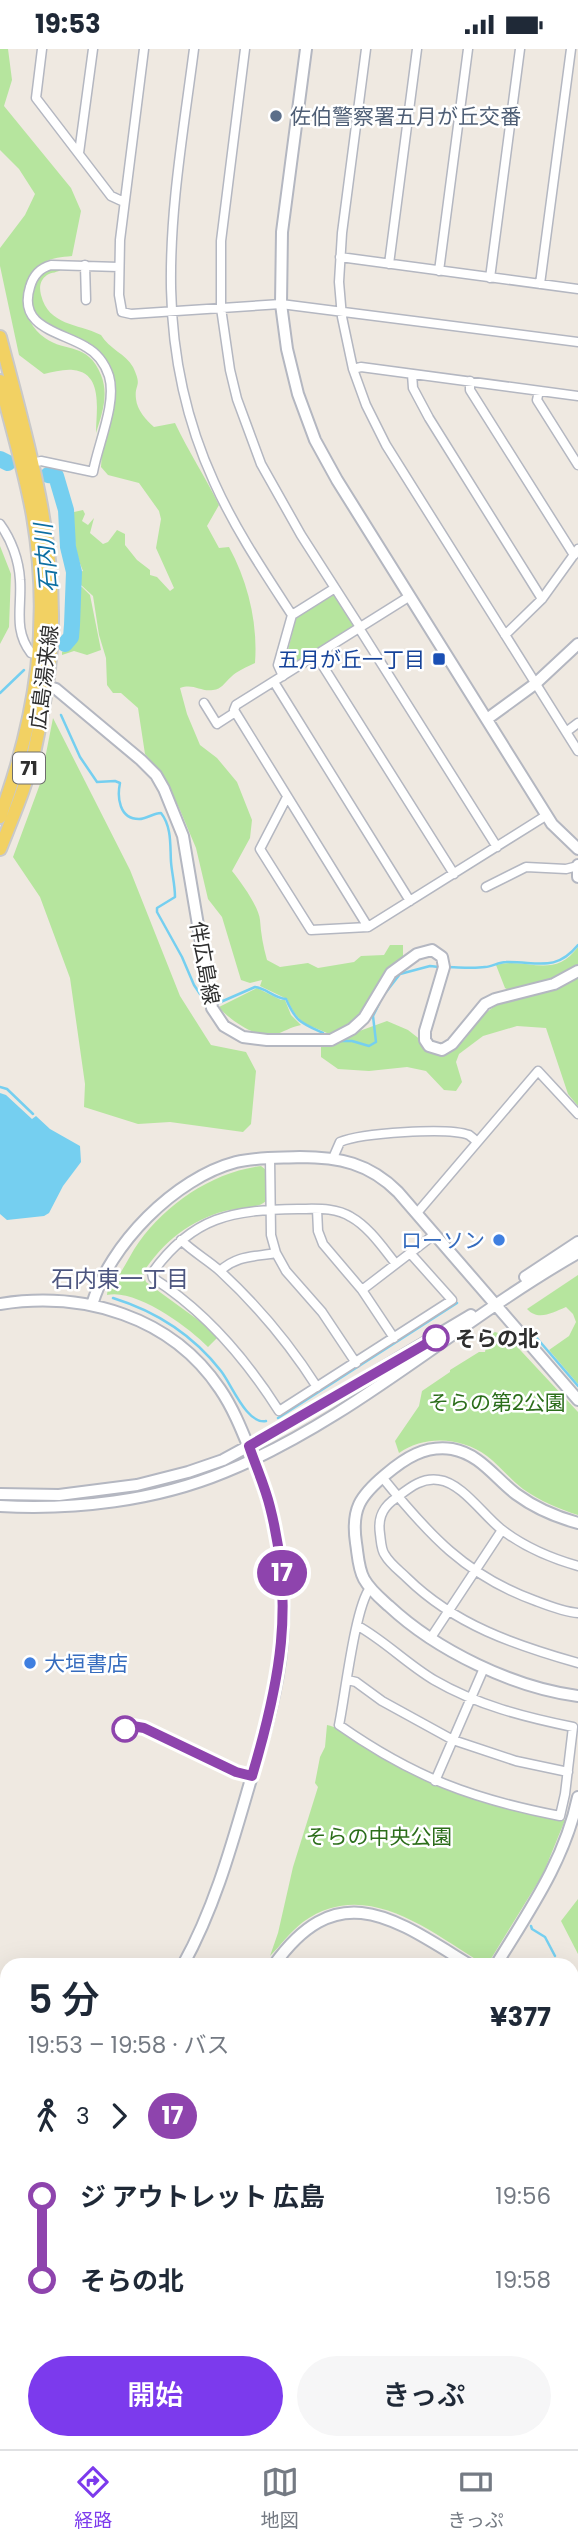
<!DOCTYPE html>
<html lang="ja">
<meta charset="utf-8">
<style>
:root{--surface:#fff;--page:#f6f6f7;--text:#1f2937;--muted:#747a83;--line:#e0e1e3;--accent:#7c3aed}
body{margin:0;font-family:Poppins,"Noto Sans JP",sans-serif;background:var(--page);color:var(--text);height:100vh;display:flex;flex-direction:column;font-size:26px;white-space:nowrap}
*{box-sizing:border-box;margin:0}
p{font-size:23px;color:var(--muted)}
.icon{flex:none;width:38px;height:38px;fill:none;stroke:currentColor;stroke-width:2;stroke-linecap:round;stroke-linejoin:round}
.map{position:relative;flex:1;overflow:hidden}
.details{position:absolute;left:0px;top:1909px;width:579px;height:492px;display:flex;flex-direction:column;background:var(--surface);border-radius:21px 21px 0 0;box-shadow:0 7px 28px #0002}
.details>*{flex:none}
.badge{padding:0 14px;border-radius:23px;font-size:24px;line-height:46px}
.map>.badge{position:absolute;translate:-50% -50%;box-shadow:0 0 0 4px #fff}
.legs{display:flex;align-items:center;gap:10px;height:77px;padding:0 28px;font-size:23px}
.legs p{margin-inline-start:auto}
.summary{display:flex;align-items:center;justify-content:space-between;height:119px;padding:0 28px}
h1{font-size:38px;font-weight:600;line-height:52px}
.primary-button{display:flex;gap:14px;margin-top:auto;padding:14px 28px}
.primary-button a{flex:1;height:80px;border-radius:42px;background:var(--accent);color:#fff;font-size:28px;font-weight:600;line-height:80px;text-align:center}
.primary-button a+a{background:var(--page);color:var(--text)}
ul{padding:0 28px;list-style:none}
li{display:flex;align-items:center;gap:24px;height:84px;font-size:26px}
li i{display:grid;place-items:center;width:10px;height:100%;margin:0 9px;background:currentColor}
li i::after{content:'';width:18px;height:18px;margin:-9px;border:5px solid;border-radius:50%;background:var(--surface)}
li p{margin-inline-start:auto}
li:first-child i{background:linear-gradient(#0000 50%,currentColor 0)}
li:last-child i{background:linear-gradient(currentColor 50%,#0000 0)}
.status{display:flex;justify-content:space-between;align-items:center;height:49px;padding:0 35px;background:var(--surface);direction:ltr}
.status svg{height:19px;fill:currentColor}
.tab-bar{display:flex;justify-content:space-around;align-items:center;height:98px;border-top:2px solid var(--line);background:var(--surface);font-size:19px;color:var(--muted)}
.tab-bar a{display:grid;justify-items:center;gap:4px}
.tab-bar .selected{color:var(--accent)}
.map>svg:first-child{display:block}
.green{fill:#b6e59e}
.water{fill:#75cff0}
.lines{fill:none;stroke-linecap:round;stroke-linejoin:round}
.stream{stroke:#75cff0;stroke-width:2.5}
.river{stroke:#75cff0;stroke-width:16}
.street-casing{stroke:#b4b7c1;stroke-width:11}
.secondary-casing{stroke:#b4b7c1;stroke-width:14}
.primary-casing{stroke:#c9c9c9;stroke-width:16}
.street{stroke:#fff;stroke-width:8}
.secondary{stroke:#fff;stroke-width:10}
.primary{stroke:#f2d163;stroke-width:12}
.line-1-casing{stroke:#fff;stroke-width:16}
.line-1{stroke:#8e44ad;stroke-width:10}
.service-dot{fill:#5c6f8a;stroke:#fff;stroke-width:2.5}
.transit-dot{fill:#1a4fb4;stroke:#fff;stroke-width:2.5}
.shop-dot{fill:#3f7fe0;stroke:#fff;stroke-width:2.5}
.stop-1-dot{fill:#fff;stroke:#8e44ad;stroke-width:3.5}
.labels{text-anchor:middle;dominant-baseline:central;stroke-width:5;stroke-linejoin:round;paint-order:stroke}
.shield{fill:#fff;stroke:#6d6d6d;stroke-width:2}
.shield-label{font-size:19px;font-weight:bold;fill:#2e2e2e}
.service-label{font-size:21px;fill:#4e5e75;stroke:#fff;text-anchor:start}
.transit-label{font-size:21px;fill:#164399;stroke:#fff;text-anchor:end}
.street-label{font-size:21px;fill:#2e2e2e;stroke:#fff}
.shop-label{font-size:21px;fill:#366cbe;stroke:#fff;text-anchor:end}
.stop-label{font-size:21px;font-weight:bold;fill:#2e2e2e;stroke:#fff;text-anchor:start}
.park-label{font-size:21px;fill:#2c6e1b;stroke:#fff}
.water-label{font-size:23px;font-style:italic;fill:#0d6fa3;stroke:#fff}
.neighbourhood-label{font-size:23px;fill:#4d5680;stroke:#fff}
</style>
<div class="status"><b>19:53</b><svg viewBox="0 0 49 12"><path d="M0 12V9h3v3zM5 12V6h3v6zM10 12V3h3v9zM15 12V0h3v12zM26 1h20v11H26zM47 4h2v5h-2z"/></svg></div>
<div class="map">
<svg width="578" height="2400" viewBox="0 0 578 2400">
<rect width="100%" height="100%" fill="#efe9e1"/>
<path class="green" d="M 0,0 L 8,0 L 12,31 L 4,57 L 71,139 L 81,162 L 72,207 C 50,209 39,211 29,232 C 19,251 27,277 45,289 C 66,304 88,293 101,326 C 109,346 102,365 96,384 C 96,362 104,324 73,321 C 64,320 53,323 44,325 L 19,306 L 0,217 L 0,199 L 25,166 L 35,145 L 19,120 L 0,101 Z
M 53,219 L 62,220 C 57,224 52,223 47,226 C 40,231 39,238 41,246 C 49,277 77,274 101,286 C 109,300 126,305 133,318 C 143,339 134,334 136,350 C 137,361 146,371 154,378 L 175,374 C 188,402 205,427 219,456 L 207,477 L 219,499 L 229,498 C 248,533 258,574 255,614 C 247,618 237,622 231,628 C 224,634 222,640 213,641 C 200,643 194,634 180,639 L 187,665 L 200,696 L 217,709 L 237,733 L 252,771 L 250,789 L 232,822 C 241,833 259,858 260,871 C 261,885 263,897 267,911 L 280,918 L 308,914 L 318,919 L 354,913 L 361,907 L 384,906 L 390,896 L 403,896 L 403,907 L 409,907 L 383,927 L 357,970 L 333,987 C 308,974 300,979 287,950 L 260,937 L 262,931 L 250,934 L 241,931 L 222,868 L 208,850 L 196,799 L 180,761 L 162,724 L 145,705 L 138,659 L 121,644 L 113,644 L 107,636 L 106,609 L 99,586 L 93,547 L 81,536 L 78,536 L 79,523 L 83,522 C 74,502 74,484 74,463 L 83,461 L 85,465 L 82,472 L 88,476 L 94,469 L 90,484 L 103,495 L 108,493 L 117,481 L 125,485 L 125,496 L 137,511 L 150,521 L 150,526 L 157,528 L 170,542 L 174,539 L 156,499 L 161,470 L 159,462 L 139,434 L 108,426 L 101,418 C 101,388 122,358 114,328 C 110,315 100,301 88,294 C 66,281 17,276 34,237 C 38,228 43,222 53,219 Z
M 0,497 L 11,525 L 9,578 L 0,595 Z
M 82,538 L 90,546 L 101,601 L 87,606 L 74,602 L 62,606 L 62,603 C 90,594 71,561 79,539 Z
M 335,545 L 354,575 L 354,577 L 291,617 L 284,617 L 296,569 Z
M 53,669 L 130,821 L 180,947 L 211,996 L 246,1003 L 256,1022 L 251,1075 L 243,1083 L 170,1073 L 138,1075 L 84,1058 L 85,1035 L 70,929 L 40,848 L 13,808 L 40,735 Z
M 578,898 L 578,919 L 557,931 L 510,942 L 505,939 L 496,916 C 526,907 553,932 578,898 Z
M 578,927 L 578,1057 L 568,1045 L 546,979 L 517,977 L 483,987 L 459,1005 L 456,1013 L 462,1033 L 456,1042 L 444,1041 L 426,1022 L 407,1018 L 369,1022 L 338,1020 L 321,1008 L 321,996 L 387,972 L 408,981 L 440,1006 C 472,994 466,981 487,963 C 511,943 549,937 578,927 Z
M 257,939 L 281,951 L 285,951 L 291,966 L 301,976 C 290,978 284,983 274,986 C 258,990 229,971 219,958 Z
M 261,1117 L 266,1121 L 266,1152 C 258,1160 237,1159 225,1162 C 190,1171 162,1194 143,1224 L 146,1233 L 205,1276 L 217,1289 L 208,1298 C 189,1278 135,1239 107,1246 L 108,1238 C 122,1227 128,1208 139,1193 C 167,1154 213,1123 261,1117 Z
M 578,1226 L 578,1335 L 549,1301 L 569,1287 L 576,1273 L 573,1265 L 566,1258 C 552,1264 538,1272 527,1260 Z
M 495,1283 L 507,1287 L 578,1363 L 578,1466 C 559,1460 540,1452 523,1440 C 510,1430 500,1417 487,1407 C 461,1388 425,1386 399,1404 L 395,1392 L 419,1357 L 422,1342 L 450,1323 L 450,1321 L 479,1303 L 485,1303 L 488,1287 Z
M 327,1676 C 342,1678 383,1710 401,1719 C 453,1745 507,1761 565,1771 L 543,1825 L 489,1913 L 482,1914 C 429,1882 366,1828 303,1873 C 290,1883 280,1897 270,1907 L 278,1884 L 293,1818 L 318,1738 L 315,1734 L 320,1708 L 325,1698 Z
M 578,1850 L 578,1905 L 561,1872 Z
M 572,1937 L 578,1941 L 578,2400 L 118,2400 L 122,2394 L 572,2394 Z"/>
<path class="water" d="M 0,1044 L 6,1046 L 32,1070 L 36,1067 L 50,1080 L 80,1097 L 81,1113 L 63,1137 L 49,1164 L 44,1167 L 7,1171 L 0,1165 Z"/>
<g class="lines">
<path class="stream" d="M 0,644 L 24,621
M 61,666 L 80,708 L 97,733 L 115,732 L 120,734 C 117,748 119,770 139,770 C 147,770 153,764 161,764 C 172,778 170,797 171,813 C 172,825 175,836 175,848 L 157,859 L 157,863 L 182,908 L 194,936 L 204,951
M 445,918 C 458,918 472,920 485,918 C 492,918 498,913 506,913 C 536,912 555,924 578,896
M 386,943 L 400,925 L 430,917 L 439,918
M 216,955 L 255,938 C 266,939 274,949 286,950 C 296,973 301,974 323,984
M 339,992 L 352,992 L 369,997 L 376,993 L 373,967 L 379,955
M 0,1038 L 7,1040 L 33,1065
M 113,1249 C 155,1262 193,1286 221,1322 C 232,1336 247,1376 266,1372
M 529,1280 L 578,1337
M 278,1369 L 457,1254
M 531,1877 L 532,1880 L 545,1888 L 555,1907
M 2,2400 L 7,2394"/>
<path class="river" d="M 0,410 L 8,414
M 48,426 L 56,427 L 66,461 L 68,498 L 74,523 L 72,576 L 71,588 L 65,595"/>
<defs>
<path id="street" d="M 42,0 L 36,49 L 111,147 L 124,153
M 144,0 L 120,191 L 119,246 L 122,263 L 131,265 L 281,255 L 578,293
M 194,0 C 174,154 146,284 214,433 C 235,480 264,523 292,566
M 245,0 L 221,192 L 221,259 L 230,321 L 237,350 L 261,415 L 301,486 L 360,578
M 366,0 L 342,184 L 339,233 L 342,268 L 353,320 L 366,356 L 386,396 L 578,702
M 79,104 L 93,0
M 340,208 L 578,240
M 389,215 L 417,0
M 85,216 L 86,251
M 439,222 L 468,0
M 490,229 L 520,0
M 540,235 L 571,0
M 353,320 L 361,318 L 578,347
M 412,325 L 413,339 L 429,369 L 542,550
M 470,332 L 470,341 L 574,506
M 539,342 L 537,351 L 578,416
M 32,414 L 41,412 L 93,423 C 98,395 117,354 109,327 C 105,315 97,304 86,298 C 62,283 17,279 30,238 C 33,227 40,219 51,216 L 119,218
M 0,475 C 11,490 19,511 20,531 C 22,558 13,581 31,604 L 40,606
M 359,579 L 497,798
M 505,586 L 542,550 L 578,500
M 316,606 L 454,825
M 283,627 L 278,616 L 292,566 L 335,539
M 274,633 L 410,852
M 204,654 L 217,675 L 234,664
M 566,683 L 578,674
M 287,748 L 260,800 L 311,881 L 368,878 L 547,766
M 486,838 L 526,818 L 566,820 L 578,817
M 368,878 L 234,661 L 236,656 L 410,547
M 270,1109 L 271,1186 L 276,1204 L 286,1222 L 322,1263 L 356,1314
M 333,1109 L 340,1093 C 361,1084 448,1078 469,1086 C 469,1086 477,1092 477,1093
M 317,1160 L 318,1182 L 323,1195 L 362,1241 L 435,1185
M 417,1164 L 538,1022 L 578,1065
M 181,1191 C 193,1203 208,1211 220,1222 C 258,1257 289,1294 317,1338
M 396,1215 C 383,1199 369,1178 351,1168 C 335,1158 316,1160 298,1160 C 232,1161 193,1167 152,1224 L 153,1229 C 205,1262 246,1310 279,1362 L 452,1251 L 410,1204
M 220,1222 C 237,1206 254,1208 276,1204
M 362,1241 L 394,1289
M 382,1428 C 428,1485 466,1527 536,1552 C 549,1557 564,1563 578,1564
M 578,1517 C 550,1509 524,1498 501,1480 C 483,1466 462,1434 439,1431 C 420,1428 407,1441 392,1452 C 381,1461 378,1471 380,1485 C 381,1492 381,1501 385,1506 C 390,1515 400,1522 407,1529 C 455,1576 515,1596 578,1614
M 358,1577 C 385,1592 407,1615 434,1631 C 477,1656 524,1668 573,1678 L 565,1745 L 560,1767 C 472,1750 413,1728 339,1676 C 345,1647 355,1558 370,1539
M 430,1590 L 502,1481
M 348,1631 L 356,1633 L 382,1652 L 453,1691 L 516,1712 L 568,1723
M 435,1732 L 484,1619"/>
<path id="secondary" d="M 306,0 L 282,183 L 281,255 L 287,300 L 298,345 L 315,391 L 337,431 L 552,775 L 578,800
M 39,635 L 56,640 L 141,711 L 156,726 L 164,740 L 183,787 L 212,959 L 224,977 L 243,988 L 267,991 L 331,991 L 352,980 L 364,969 L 391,924 L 417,905 L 432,901 L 442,908 L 444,918 L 425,982 L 425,991 L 429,997 L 442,1001 L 452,995 L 485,955 L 495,950 L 554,935 L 578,922
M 487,670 L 535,635 L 578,595
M 578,816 L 578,828
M 525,1228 L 578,1193
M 0,1255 C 84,1242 171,1267 220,1340 C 235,1362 244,1387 254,1411 C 277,1469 287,1531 282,1593 C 278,1643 263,1690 249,1737 C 231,1799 214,1860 183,1916
M 92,1256 C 109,1196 175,1129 236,1113 C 257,1108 278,1109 300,1108 C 339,1108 369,1114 398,1143 L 578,1351
M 0,1445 L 59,1446 L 137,1436 L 188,1423 L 223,1411 L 278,1381 L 471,1266
M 0,1457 C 75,1461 155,1452 225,1423 C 354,1370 458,1272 578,1204
M 578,1474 C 556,1468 535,1459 516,1445 C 495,1429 480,1405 452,1400 C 425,1396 405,1409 385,1426 C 360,1447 351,1460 356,1494 C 358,1506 358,1519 364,1530 C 370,1541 380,1549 389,1557 C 436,1601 514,1639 578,1647
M 274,1916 C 339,1825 396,1871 470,1916
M 496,1916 C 529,1862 565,1811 578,1748
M 0,2111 L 7,2107
M 0,2188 L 7,2186
M 0,2387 L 7,2379"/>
<path id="primary" d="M 0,288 C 24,381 53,475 52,571 C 52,614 44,657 35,699 C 28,733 13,767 0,800
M 0,332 C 11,376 25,422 33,467 C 51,573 37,667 0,768"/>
</defs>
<use href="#street" class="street-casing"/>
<use href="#secondary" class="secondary-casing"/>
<use href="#primary" class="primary-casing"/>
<use href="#street" class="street"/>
<use href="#secondary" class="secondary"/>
<use href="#primary" class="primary"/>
</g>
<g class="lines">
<defs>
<path id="line-1" d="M 125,1680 L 127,1676 L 144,1679 L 236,1723 L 252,1727 C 280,1633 295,1556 270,1458 C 265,1437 256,1418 249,1397 L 436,1289"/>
</defs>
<use href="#line-1" class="line-1-casing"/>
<use href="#line-1" class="line-1"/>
</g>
<circle class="service-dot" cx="276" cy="67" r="7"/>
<rect class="transit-dot" x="432" y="603" width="14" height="14" rx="3.5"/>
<g class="shop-dot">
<circle cx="499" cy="1191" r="7"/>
<circle cx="30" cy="1614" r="7"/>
</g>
<g class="stop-1-dot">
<circle cx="436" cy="1289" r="12"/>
<circle cx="125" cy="1680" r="12"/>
</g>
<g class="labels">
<rect class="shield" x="13" y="703.5" width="32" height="31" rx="5"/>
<g class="shield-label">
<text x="29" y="719">71</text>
</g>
<g class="service-label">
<text x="290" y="67">佐伯警察署五月が丘交番</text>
</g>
<g class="transit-label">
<text x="425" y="610">五月が丘一丁目</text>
</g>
<g class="street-label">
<text transform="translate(44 628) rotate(-83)">広島湯来線</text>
<text transform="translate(205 914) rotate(80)">伴広島線</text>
</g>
<g class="shop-label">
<text x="485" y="1191">ローソン</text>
<text x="44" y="1614" text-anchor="start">大垣書店</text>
</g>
<g class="stop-label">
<text x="455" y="1289">そらの北</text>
</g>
<g class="park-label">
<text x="497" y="1353">そらの第2公園</text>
<text x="379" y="1787">そらの中央公園</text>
</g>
<g class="water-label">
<text transform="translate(46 509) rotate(-95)">石内川</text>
</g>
<g class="neighbourhood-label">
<text x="120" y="1230">石内東一丁目</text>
</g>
</g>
</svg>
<b class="badge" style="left:282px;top:1524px;background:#8e44ad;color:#fff">17</b>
<section class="details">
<div class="summary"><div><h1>5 分</h1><p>19:53 – 19:58 · バス</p></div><b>¥377</b></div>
<div class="legs"><svg class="icon" aria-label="walk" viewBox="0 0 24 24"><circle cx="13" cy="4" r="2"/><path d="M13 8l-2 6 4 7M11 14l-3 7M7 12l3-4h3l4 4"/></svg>3<svg class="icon" aria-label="forward" viewBox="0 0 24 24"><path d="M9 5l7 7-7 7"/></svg><b class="badge" style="background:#8e44ad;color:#fff">17</b></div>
<ul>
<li><i style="color:#8e44ad"></i><b>ジ アウトレット 広島</b><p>19:56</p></li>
<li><i style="color:#8e44ad"></i><b>そらの北</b><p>19:58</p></li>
</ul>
<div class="primary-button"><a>開始</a><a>きっぷ</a></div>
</section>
</div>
<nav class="tab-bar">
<a class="selected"><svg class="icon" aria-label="directions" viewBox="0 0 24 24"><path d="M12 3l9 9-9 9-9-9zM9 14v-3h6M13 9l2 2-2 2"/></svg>経路</a>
<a><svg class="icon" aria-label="map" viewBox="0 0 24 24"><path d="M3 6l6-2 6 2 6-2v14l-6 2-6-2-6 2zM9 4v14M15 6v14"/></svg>地図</a>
<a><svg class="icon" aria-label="tickets" viewBox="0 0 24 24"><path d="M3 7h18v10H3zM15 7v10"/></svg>きっぷ</a>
</nav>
